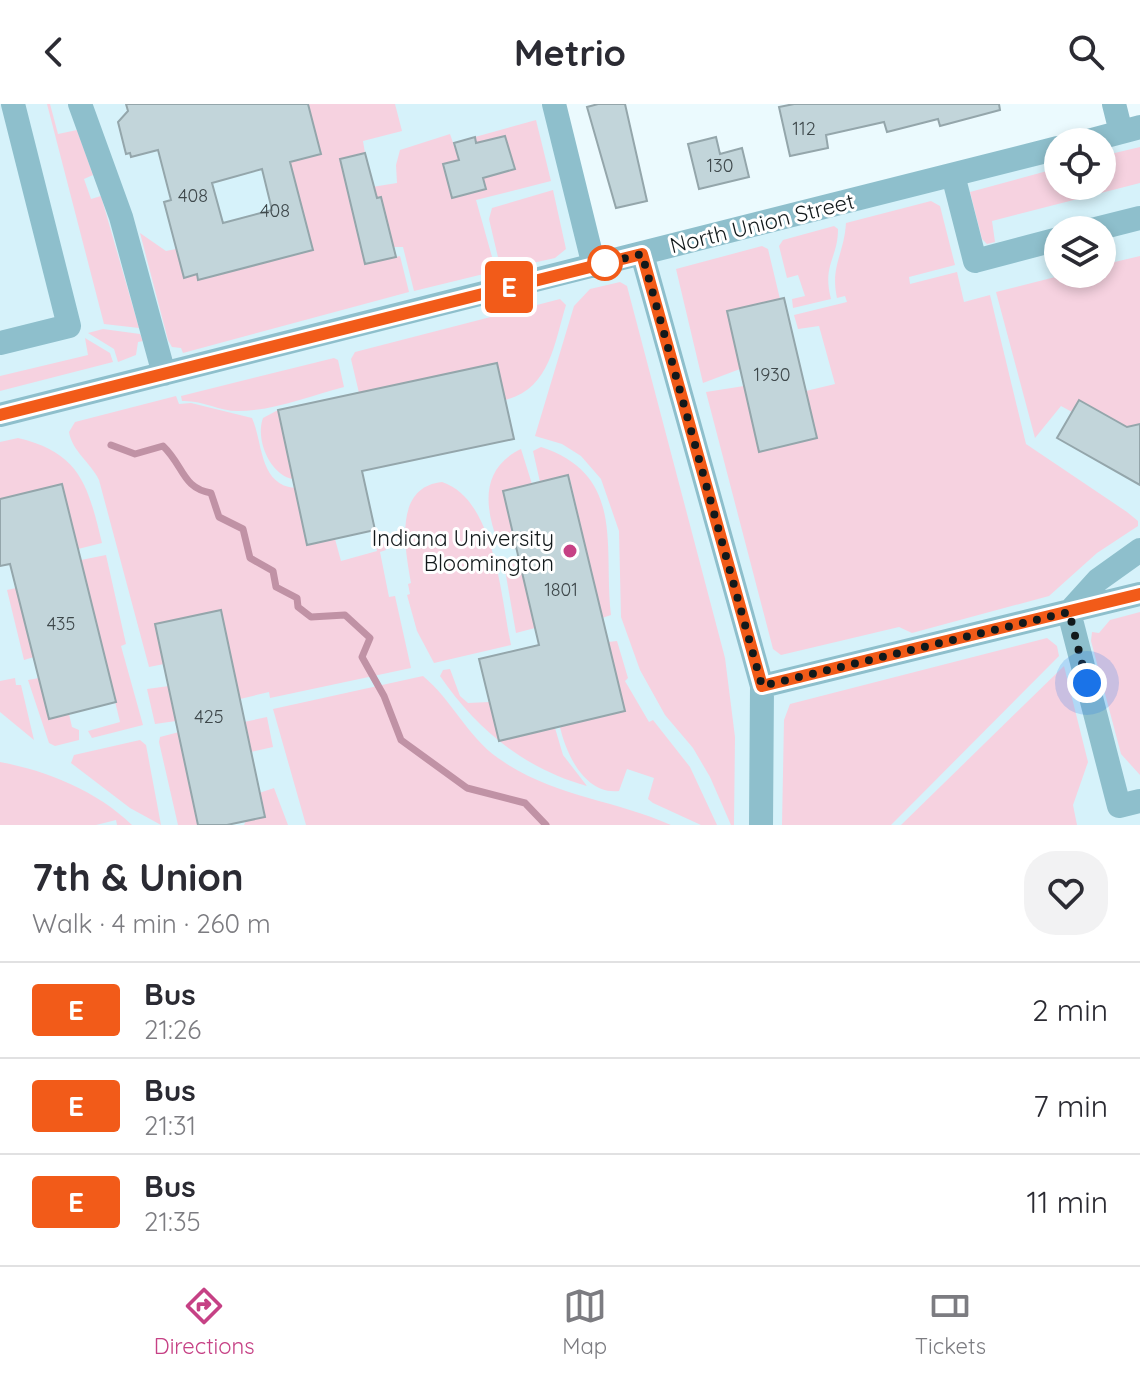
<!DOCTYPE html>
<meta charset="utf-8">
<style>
:root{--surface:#fff;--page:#f2f2f3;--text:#2b2b33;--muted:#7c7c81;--line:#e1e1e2;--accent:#c64185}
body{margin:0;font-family:Quicksand,sans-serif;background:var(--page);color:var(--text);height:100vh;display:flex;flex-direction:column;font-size:30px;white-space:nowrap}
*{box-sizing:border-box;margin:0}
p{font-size:26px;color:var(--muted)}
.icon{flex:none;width:44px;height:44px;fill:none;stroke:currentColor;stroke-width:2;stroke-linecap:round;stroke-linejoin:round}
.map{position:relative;height:721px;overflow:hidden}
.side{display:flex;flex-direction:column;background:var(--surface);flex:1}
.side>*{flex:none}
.badge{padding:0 16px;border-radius:6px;font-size:28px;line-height:52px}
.fabs{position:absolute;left:1044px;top:24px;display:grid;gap:16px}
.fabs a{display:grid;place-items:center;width:72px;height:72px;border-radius:50%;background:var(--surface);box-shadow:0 4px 12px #0003;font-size:40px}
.you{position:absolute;width:40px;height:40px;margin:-20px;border:6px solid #fff;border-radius:50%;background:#1a73e8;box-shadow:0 0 0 12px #1a73e833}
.map>.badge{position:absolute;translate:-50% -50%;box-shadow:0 0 0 4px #fff}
.round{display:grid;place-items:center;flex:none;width:84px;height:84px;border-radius:32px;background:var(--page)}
.head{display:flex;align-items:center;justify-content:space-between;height:136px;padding:0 32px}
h1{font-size:38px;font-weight:700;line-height:60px}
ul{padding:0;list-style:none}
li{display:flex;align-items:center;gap:24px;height:96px;padding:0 32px;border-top:2px solid var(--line)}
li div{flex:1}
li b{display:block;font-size:30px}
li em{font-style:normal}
li .badge{min-width:88px;font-weight:700;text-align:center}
header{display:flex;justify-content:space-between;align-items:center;height:104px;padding:0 32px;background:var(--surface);font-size:36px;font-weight:700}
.menu{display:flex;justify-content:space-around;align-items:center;height:112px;border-top:2px solid var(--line);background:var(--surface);font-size:22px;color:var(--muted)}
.menu a{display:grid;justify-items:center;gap:4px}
.menu .active{color:var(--accent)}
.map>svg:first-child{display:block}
.built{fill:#d6f2fa;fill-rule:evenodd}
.green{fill:#f6d2e0}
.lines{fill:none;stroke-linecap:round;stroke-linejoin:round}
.stream{stroke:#c092a5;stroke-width:7}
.building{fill:#c2d5da;stroke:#94a6ab;stroke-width:2;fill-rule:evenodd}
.minor{stroke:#8ebfcc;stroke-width:24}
.line-casing{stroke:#fff;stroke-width:18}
.line{stroke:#f25b19;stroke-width:12}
.walk{stroke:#12191b;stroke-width:8;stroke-dasharray:0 14.4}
.stop-dot{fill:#fff;stroke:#f25b19;stroke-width:4}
.poi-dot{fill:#c64185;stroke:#fff;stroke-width:3}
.labels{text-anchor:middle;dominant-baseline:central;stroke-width:6;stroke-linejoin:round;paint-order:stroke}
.number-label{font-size:18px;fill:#3e484b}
.street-label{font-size:22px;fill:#12191b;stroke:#fff}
.poi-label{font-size:22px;fill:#12191b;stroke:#fff;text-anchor:end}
</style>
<header><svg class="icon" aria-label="back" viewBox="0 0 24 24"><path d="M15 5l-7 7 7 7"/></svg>Metrio<svg class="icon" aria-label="search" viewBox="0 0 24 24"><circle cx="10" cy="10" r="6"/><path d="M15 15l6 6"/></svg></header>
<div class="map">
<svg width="1140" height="721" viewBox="0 0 1140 721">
<rect width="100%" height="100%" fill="#ebfafe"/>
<path class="built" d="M 0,0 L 547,0 L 590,173 L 1058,52 L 1058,82 L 1102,82 L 1102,41 L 1140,31 L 1140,721 L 0,721 ZM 1058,126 L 1102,126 L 1102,170 L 1058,170 Z"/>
<path class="green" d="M 47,0 L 50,0 L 58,30 L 77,26 L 93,71 L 84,75 L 91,95 L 101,92 L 139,224 L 104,220 Z
M 308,0 L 395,0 L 402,27 L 363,37 L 365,49 L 340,55 L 372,83 L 397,79 L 396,61 L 400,46 L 450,30 L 459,56 L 443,61 L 452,94 L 486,85 L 483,74 L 514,65 L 505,32 L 476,39 L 475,33 L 536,16 L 551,77 L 476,96 L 496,167 L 414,187 L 403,143 L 394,143 L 381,93 L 351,101 L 365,160 L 400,152 L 409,188 L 183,249 L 181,244 L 172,243 L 168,236 L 140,129 L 166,147 L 176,145 L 184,173 L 197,170 L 199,175 L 313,146 L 290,58 L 321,50 Z
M 1140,43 L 1140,79 L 992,117 L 995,138 L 987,140 L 982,135 L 970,88 L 1058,64 L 1058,82 L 1102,82 L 1102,52 Z
M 553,86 L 566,145 L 555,154 L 501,166 L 489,115 L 492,104 Z
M 931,97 L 940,102 L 955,161 L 909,173 L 910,180 L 957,168 L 964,198 L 990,191 L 1026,340 L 1127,408 L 1138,417 L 1138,422 L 1097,449 L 1049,492 L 912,529 L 899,523 L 781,551 L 773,545 L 706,288 L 744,282 L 760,348 L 816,334 L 806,287 L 835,280 L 819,222 L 798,225 L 794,211 L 847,198 L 845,192 L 837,194 C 830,162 844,151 846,119 Z
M 834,122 L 838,125 C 838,155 822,160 831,195 L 793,204 L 792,195 L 805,192 L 798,171 L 787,174 L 779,142 L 783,136 Z
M 762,142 L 768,145 L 780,195 L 727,207 L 740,265 L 703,279 L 676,165 Z
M 1140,152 L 1140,320 L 1127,323 L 1079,296 L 1072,308 L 1061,302 L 1035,334 L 996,188 L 1067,170 L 1102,170 L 1102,161 Z
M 620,178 L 627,182 L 725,554 L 735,633 L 734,721 L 731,721 L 710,673 L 693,644 L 665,611 L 640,566 L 621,513 L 619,427 L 601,375 L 581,352 L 562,340 L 535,332 L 574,202 L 590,185 Z
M 560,195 L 566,201 C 554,240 550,285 505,296 L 497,259 L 359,289 L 351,255 L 355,248 Z
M 103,225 L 140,230 L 143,237 L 138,238 L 136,251 L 118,258 L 114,245 L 88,229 Z
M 85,234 L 110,249 L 113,258 L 0,287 L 0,272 L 88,251 Z
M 334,254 L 338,256 L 344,283 C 310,292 273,307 238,307 C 219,307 202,296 182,297 L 181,292 Z
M 176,292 L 179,300 L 191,299 L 252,314 C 263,338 259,381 295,384 L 307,441 L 335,435 L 341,457 L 377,447 L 375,437 L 382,435 L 386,446 L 380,448 L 389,493 L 395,492 L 411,564 L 270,594 L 269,588 L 240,595 L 164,560 L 149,563 L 99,376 C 91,359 72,347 69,328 L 75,318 Z
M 278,306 L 293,375 C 270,371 255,335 263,314 Z
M 18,334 C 81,349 88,382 102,439 L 78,445 L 0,395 L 0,338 Z
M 541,343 C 626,371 603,442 611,511 L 602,514 L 569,371 L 540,378 L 533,347 Z
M 521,345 L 532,380 L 503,387 L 514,434 L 498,438 C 484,402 481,364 521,345 Z
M 442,378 C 495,395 501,494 511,541 L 434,559 L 417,527 L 407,491 L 410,490 L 408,480 L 411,479 C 405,445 393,383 442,378 Z
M 106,451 L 126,540 L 121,542 L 143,621 L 92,634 L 88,627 L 120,618 L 81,456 Z
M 519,457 L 535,524 L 516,529 L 504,460 Z
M 16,484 L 34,553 L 24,556 L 7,486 Z
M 1140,508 L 1140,671 L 1121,650 L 1091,537 L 1092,528 L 1099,529 L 1110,516 Z
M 1047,534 L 1057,542 L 1059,552 L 891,721 L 782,721 L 784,616 L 790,600 Z
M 617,537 L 628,574 L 625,577 L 649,618 L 653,616 L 690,663 L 717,721 L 701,721 L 653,699 L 648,695 L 654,674 L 627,665 L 619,687 C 585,691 566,650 560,623 L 624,607 L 608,538 Z
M 1064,562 L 1088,658 L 1073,701 L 1077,721 L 901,721 Z
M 450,565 L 460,592 L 468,599 L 489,598 L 499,637 L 555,624 L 563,651 L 587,682 C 525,665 476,625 440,572 L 443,566 Z
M 423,572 C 452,596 467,632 498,654 C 553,693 613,695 671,721 L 306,721 L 273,605 Z
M 15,574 L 16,581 L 21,581 L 34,636 L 0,608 L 0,577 Z
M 39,574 L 49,615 L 69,610 L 72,623 L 79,626 L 79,636 L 55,642 L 49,639 L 28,576 Z
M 169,582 L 176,617 L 155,620 L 147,585 Z
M 267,613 L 273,643 L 251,648 L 244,618 Z
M 179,628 L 198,721 L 178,721 L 159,638 L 160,633 Z
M 140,636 L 146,641 L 161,721 L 130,704 L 71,659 L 74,651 Z
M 0,658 C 48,667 97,687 132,721 L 117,721 L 116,716 L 96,721 L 0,721 Z
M 274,684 L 288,721 L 244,721 L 259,689 Z"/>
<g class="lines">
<path class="stream" d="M 111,341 L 135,350 L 163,342 C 184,362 182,384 211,389 L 219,413 L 243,425 L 250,454 L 273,467 L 276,483 L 297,494 L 298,503 L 311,513 L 345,511 L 370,534 L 362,553 L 384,592 L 401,636 L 467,684 L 525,699 L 546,721"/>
</g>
<path class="building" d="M 126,0 L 308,0 L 321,50 L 290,58 L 313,146 L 198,176 L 197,170 L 184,174 L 164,98 L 171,96 L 158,46 L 131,53 L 130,49 L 126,50 L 118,18 L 128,7 ZM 262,65 L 272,106 L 223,119 L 212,79 Z
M 598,0 L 625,0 L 647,97 L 616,104 L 587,3 Z
M 794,0 L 999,0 L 1000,6 L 940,22 L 938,15 L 887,28 L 884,18 L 826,31 L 828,44 L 790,52 L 779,3 Z
M 505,32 L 515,65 L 483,74 L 486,85 L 452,94 L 443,60 L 459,56 L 454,39 L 475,33 L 476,39 Z
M 716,33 L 720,50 L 742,44 L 749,73 L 699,85 L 688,40 Z
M 365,49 L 377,94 L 381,93 L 396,153 L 365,160 L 340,55 Z
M 784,194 L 817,334 L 759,348 L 727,207 Z
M 497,259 L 514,335 L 362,367 L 375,426 L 307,441 L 278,306 Z
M 1079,296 L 1127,323 L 1140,320 L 1140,381 L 1057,334 Z
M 568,371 L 625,607 L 499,637 L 479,555 L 539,541 L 503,387 Z
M 62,380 L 116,598 L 49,615 L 10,460 L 0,462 L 0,395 Z
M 221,506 L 265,713 L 227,721 L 198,721 L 155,520 Z"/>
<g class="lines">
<path class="minor" d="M 80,0 L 121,113 L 164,270
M 554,0 L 594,162
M 1114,0 L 1121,28
M 1084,38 L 1140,23
M 953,71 L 975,157 L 1058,135
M 1092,126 L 1140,114
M 642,150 L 762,582 L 761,721
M 0,239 L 69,222 L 13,0
M 0,311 L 1058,44
M 1140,446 L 1098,476 L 1069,508 L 1119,702 L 1140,697
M 762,582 L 1140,490"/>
</g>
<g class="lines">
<defs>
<path id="line" d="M 0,311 L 642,150 L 762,582 L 1140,490"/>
</defs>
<use href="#line" class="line-casing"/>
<use href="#line" class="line"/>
<path class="walk" d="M 605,159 L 594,162 L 642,150 L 762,582 L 1069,508 L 1087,579"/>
</g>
<circle class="stop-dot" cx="605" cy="159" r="16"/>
<circle class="poi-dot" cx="570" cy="447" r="8"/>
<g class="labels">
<g class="number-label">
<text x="804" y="24">112</text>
<text x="720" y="61">130</text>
<text x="193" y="91">408</text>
<text x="275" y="106">408</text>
<text x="772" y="270">1930</text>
<text x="561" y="485">1801</text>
<text x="61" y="519">435</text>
<text x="209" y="612">425</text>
</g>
<g class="street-label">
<text transform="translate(762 119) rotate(-14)">North Union Street</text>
</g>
<g class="poi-label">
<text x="554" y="434">Indiana University<tspan x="554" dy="25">Bloomington</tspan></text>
</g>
</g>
</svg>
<div class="fabs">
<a><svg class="icon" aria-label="locate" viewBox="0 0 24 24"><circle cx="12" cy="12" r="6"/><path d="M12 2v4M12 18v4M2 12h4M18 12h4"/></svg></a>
<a><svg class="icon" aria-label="layers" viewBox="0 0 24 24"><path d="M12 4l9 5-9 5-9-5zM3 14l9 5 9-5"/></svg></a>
</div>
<div class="you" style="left:1087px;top:579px"></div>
<b class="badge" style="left:509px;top:183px;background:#f25b19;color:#fff">E</b>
</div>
<section class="side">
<div class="head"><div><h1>7th &amp; Union</h1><p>Walk · 4 min · 260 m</p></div><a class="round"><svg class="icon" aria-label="heart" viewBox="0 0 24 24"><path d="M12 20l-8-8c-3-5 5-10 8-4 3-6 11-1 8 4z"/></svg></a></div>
<ul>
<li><span class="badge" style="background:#f25b19;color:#fff">E</span><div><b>Bus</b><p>21:26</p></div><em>2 min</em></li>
<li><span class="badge" style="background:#f25b19;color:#fff">E</span><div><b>Bus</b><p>21:31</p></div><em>7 min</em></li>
<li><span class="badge" style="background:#f25b19;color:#fff">E</span><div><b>Bus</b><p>21:35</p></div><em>11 min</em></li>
</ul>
</section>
<nav class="menu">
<a class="active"><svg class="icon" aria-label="directions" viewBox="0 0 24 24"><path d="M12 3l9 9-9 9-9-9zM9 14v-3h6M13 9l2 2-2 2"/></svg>Directions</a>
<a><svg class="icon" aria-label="map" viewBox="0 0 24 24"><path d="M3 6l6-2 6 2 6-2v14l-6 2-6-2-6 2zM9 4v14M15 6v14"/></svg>Map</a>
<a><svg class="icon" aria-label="tickets" viewBox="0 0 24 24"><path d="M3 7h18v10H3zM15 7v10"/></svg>Tickets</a>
</nav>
